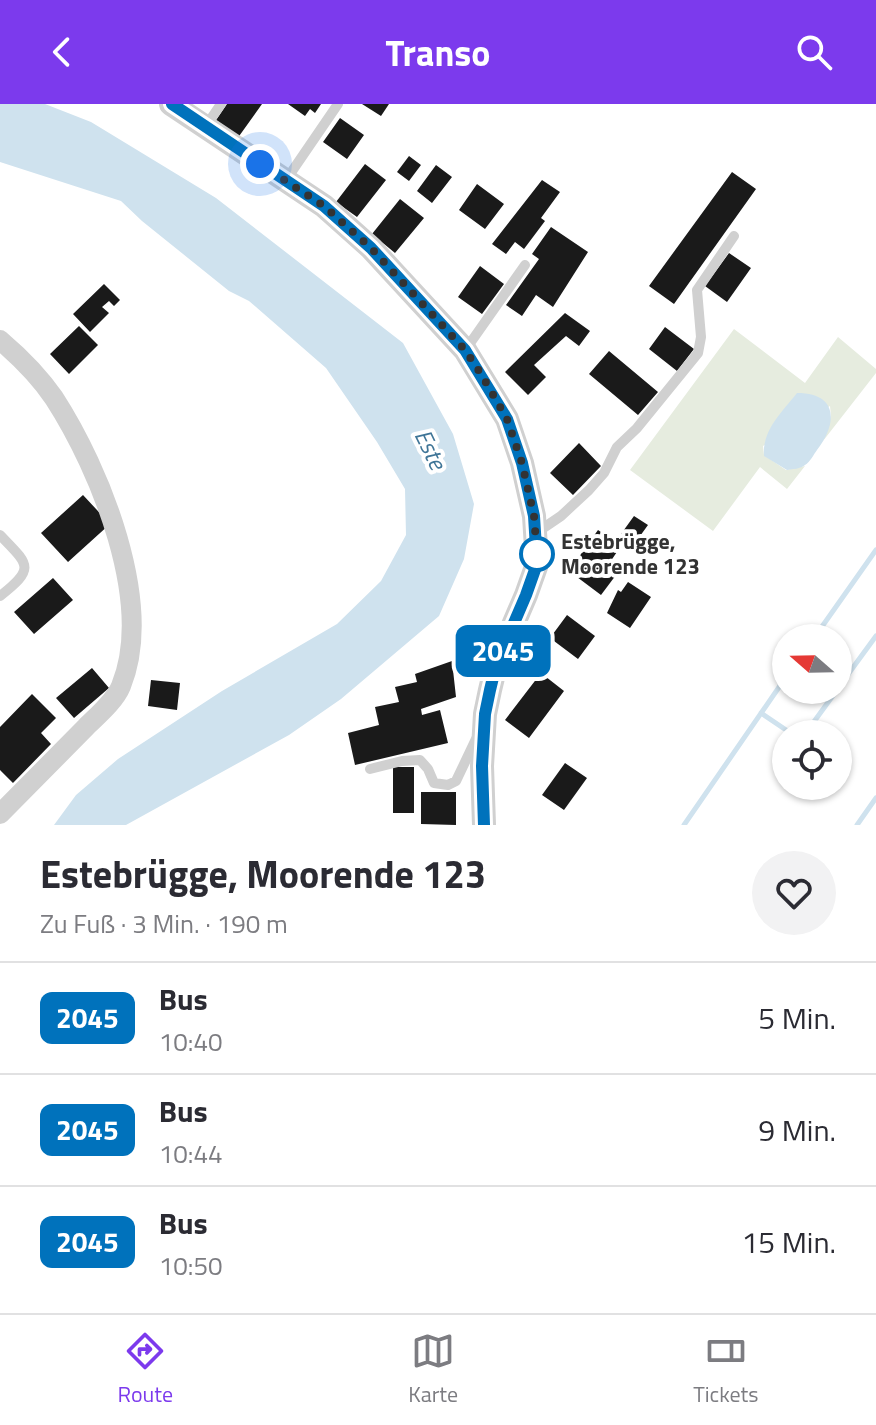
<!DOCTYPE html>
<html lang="de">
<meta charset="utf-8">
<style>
:root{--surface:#fff;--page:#f2f2f3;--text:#2b2b33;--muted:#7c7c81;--line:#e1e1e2;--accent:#7c3aed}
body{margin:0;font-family:"Titillium Web",sans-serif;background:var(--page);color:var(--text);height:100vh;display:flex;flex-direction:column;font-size:30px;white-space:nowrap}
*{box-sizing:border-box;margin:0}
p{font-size:26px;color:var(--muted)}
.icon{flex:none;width:44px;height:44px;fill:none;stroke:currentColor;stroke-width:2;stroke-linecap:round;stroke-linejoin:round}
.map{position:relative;height:721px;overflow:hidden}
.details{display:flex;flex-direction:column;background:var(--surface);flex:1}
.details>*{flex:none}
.badge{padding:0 16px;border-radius:12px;font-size:28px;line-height:52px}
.needle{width:52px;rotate:290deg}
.buttons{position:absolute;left:772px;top:520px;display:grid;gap:16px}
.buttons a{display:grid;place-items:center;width:80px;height:80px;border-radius:50%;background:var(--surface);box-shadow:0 2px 6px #0004;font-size:40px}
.you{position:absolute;width:40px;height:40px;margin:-20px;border:6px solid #fff;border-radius:50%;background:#1a73e8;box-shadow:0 0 0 12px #1a73e833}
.map>.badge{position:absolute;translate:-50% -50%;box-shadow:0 0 0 4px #fff}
.round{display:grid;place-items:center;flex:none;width:84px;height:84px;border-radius:42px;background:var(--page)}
.headline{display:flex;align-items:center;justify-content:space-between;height:136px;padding:0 40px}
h1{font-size:38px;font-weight:700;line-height:60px}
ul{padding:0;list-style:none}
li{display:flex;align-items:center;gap:24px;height:112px;padding:0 40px;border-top:2px solid var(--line)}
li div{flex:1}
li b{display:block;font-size:30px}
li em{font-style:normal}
li .badge{min-width:88px;font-weight:700;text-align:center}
header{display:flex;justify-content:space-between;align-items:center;height:104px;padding:0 40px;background:var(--accent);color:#fff;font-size:36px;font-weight:700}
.dock{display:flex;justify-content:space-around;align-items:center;height:112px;border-top:2px solid var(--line);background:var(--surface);font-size:22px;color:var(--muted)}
.dock a{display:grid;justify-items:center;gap:4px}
.dock .selected{color:var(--accent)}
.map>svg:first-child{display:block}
.green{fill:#e6ecdf}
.water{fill:#cfe2ee}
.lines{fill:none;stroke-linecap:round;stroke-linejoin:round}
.stream{stroke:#cfe2ee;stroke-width:5}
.building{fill:#1a1a1a}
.service{stroke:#d0d0d0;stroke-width:10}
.minor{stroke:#d0d0d0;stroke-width:20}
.tertiary{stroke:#d0d0d0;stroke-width:24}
.line-casing{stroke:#fff;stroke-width:18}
.line{stroke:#0072bc;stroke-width:12}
.walk{stroke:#333;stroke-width:8;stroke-dasharray:0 14.4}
.stop-dot{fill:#fff;stroke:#0072bc;stroke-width:4}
.labels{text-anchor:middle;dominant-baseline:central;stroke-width:8;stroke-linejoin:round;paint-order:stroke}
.stop-label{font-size:22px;font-weight:bold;fill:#333;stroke:#fff;text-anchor:start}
.water-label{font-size:24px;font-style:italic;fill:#3f7597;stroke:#fff}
</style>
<header><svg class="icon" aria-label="back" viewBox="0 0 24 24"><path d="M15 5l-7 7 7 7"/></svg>Transo<svg class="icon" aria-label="search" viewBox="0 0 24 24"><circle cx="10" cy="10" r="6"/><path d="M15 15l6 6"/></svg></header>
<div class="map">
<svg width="876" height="721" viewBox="0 0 876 721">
<rect width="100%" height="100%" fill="#fff"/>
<path class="green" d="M 734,225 L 805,279 L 838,233 L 876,265 L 876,269 L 823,337 L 831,312 L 830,302 L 763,342 L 764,351 L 786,366 L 805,362 L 787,385 L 760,363 L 713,427 L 630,366 Z"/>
<path class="water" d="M 0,0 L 45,0 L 91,18 L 216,94 L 403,239 L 453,330 L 474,400 L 464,455 L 439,512 L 341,595 L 289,631 L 126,721 L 54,721 L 76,691 L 118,655 L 222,587 L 337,520 L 381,477 L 406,431 L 405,385 L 377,338 L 326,264 L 249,197 L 229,187 L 142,117 L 121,97 L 0,58 Z
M 797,289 C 838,289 838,319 817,346 C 814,350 810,358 805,361 C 801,365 792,365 787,366 L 764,352 C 762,326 782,308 797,289 Z"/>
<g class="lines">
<path class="stream" d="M 814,534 L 876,446
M 838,584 L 876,532
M 761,609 L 792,630
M 805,630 L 837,586
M 838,661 L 839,662
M 684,721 L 786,573
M 857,721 L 876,694"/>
</g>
<path class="building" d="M 227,0 L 262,0 L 237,35 L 214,19 Z
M 288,0 L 321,0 L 315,9 L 310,5 L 305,12 Z
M 362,0 L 389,0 L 381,12 Z
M 340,14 L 364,31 L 347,55 L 323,38 Z
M 409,52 L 421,61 L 409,77 L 397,68 Z
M 365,60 L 386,76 L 357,113 L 336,98 Z
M 436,61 L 452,73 L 432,99 L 417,87 Z
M 732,68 L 756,85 L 674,200 L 649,182 Z
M 542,76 L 560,88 L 541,114 L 545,117 L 524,145 L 515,138 L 506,150 L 492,140 Z
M 477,80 L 504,100 L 485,125 L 459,106 Z
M 400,95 L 424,114 L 395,149 L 372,130 Z
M 551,123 L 588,148 L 553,203 L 536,191 L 522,212 L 506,201 L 539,155 L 532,150 Z
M 729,149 L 751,164 L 727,198 L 705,182 Z
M 480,162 L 504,180 L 482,210 L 458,193 Z
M 104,180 L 120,196 L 114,202 L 109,197 L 102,203 L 109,209 L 90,228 L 73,210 Z
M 565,209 L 590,227 L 579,242 L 566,232 L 534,261 L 546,273 L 528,291 L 505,268 Z
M 79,222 L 98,241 L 69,270 L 50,250 Z
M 665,223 L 694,245 L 677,267 L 649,245 Z
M 609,247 L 658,288 L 638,311 L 589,270 Z
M 579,339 L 601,362 L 573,391 L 550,369 Z
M 83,391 L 110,420 L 68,458 L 41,429 Z
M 634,412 L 648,421 L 635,439 L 621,430 Z
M 598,426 L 621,442 L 606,464 L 616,471 L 601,491 L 569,467 Z
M 53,474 L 73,496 L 34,530 L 14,508 Z
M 628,478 L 651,493 L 630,524 L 607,509 L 618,486 L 621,488 Z
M 567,511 L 595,532 L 578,555 L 550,534 Z
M 452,557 L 456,593 L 421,605 L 422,611 L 440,606 L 448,639 L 355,661 L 348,629 L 379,621 L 375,603 L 399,598 L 395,583 L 417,578 L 415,570 Z
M 92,564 L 109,584 L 74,614 L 56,594 Z
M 541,569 L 564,587 L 529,634 L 505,616 Z
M 151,576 L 180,579 L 177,606 L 148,602 Z
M 32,590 L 56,614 L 41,629 L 51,640 L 13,679 L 0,666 L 0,623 Z
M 565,659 L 587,674 L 564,706 L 542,691 Z
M 393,663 L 414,663 L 414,709 L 393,709 Z
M 421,688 L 456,688 L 456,721 L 421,720 Z"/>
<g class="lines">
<path class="service" d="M 206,22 L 221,0
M 286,76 L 338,0
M 466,245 L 525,161
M 536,429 L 561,412 L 589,386 L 604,369 L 617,343 L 637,324 L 698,249 L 701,233 L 697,186 L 734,132
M 0,431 C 29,461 36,464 0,492
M 370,665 L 402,657 L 420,656 L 428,665 L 434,679 L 448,681 L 456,677 L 476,635"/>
<path class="minor" d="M 0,236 C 20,253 39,272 54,294 C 100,365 155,499 121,582 C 115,597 97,612 86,623 C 57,652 29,681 0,710"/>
<path class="tertiary" d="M 171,0 L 324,102 L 371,144 L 465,246 L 507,315 L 522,359 L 534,412 L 537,460 L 526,491 L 496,561 L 490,586 L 485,610 L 482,662 L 484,721"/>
</g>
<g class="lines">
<defs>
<path id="line" d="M 172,0 L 324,102 L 371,144 L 465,246 L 507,315 L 522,359 L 534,412 L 537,460 L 526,491 L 496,561 L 490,586 L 485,610 L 482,662 L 484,721"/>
</defs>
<use href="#line" class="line-casing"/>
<use href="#line" class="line"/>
<path class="walk" d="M 260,60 L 324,102 L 371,144 L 465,246 L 481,270 L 507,315 L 522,359 L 534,412 L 537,450"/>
</g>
<circle class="stop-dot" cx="537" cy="450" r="16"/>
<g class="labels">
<g class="stop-label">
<text x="561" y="437">Estebrügge,<tspan x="561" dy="25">Moorende 123</tspan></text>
</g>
<g class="water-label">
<text transform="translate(431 345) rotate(64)">Este</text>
</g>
</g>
</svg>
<div class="buttons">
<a><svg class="needle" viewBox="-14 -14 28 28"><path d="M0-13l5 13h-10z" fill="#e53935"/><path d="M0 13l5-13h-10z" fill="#7c7c81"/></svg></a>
<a><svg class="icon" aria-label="locate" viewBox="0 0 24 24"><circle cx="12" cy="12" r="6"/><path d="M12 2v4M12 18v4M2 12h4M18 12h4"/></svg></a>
</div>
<div class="you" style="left:260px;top:60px"></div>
<b class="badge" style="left:503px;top:547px;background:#0072bc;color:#fff">2045</b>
</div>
<section class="details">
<div class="headline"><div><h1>Estebrügge, Moorende 123</h1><p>Zu Fuß · 3 Min. · 190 m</p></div><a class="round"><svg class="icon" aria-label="heart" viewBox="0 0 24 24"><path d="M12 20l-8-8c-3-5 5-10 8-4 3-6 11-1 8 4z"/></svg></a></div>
<ul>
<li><span class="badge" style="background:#0072bc;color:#fff">2045</span><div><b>Bus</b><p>10:40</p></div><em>5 Min.</em></li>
<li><span class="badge" style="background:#0072bc;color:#fff">2045</span><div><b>Bus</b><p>10:44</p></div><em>9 Min.</em></li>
<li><span class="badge" style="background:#0072bc;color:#fff">2045</span><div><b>Bus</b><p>10:50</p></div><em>15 Min.</em></li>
</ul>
</section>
<nav class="dock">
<a class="selected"><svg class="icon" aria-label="directions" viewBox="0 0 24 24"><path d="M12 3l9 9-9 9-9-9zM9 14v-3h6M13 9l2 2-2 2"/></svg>Route</a>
<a><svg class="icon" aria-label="map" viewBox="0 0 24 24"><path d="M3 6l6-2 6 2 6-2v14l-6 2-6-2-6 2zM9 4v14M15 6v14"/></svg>Karte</a>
<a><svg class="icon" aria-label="tickets" viewBox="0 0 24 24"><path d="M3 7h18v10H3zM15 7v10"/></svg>Tickets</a>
</nav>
